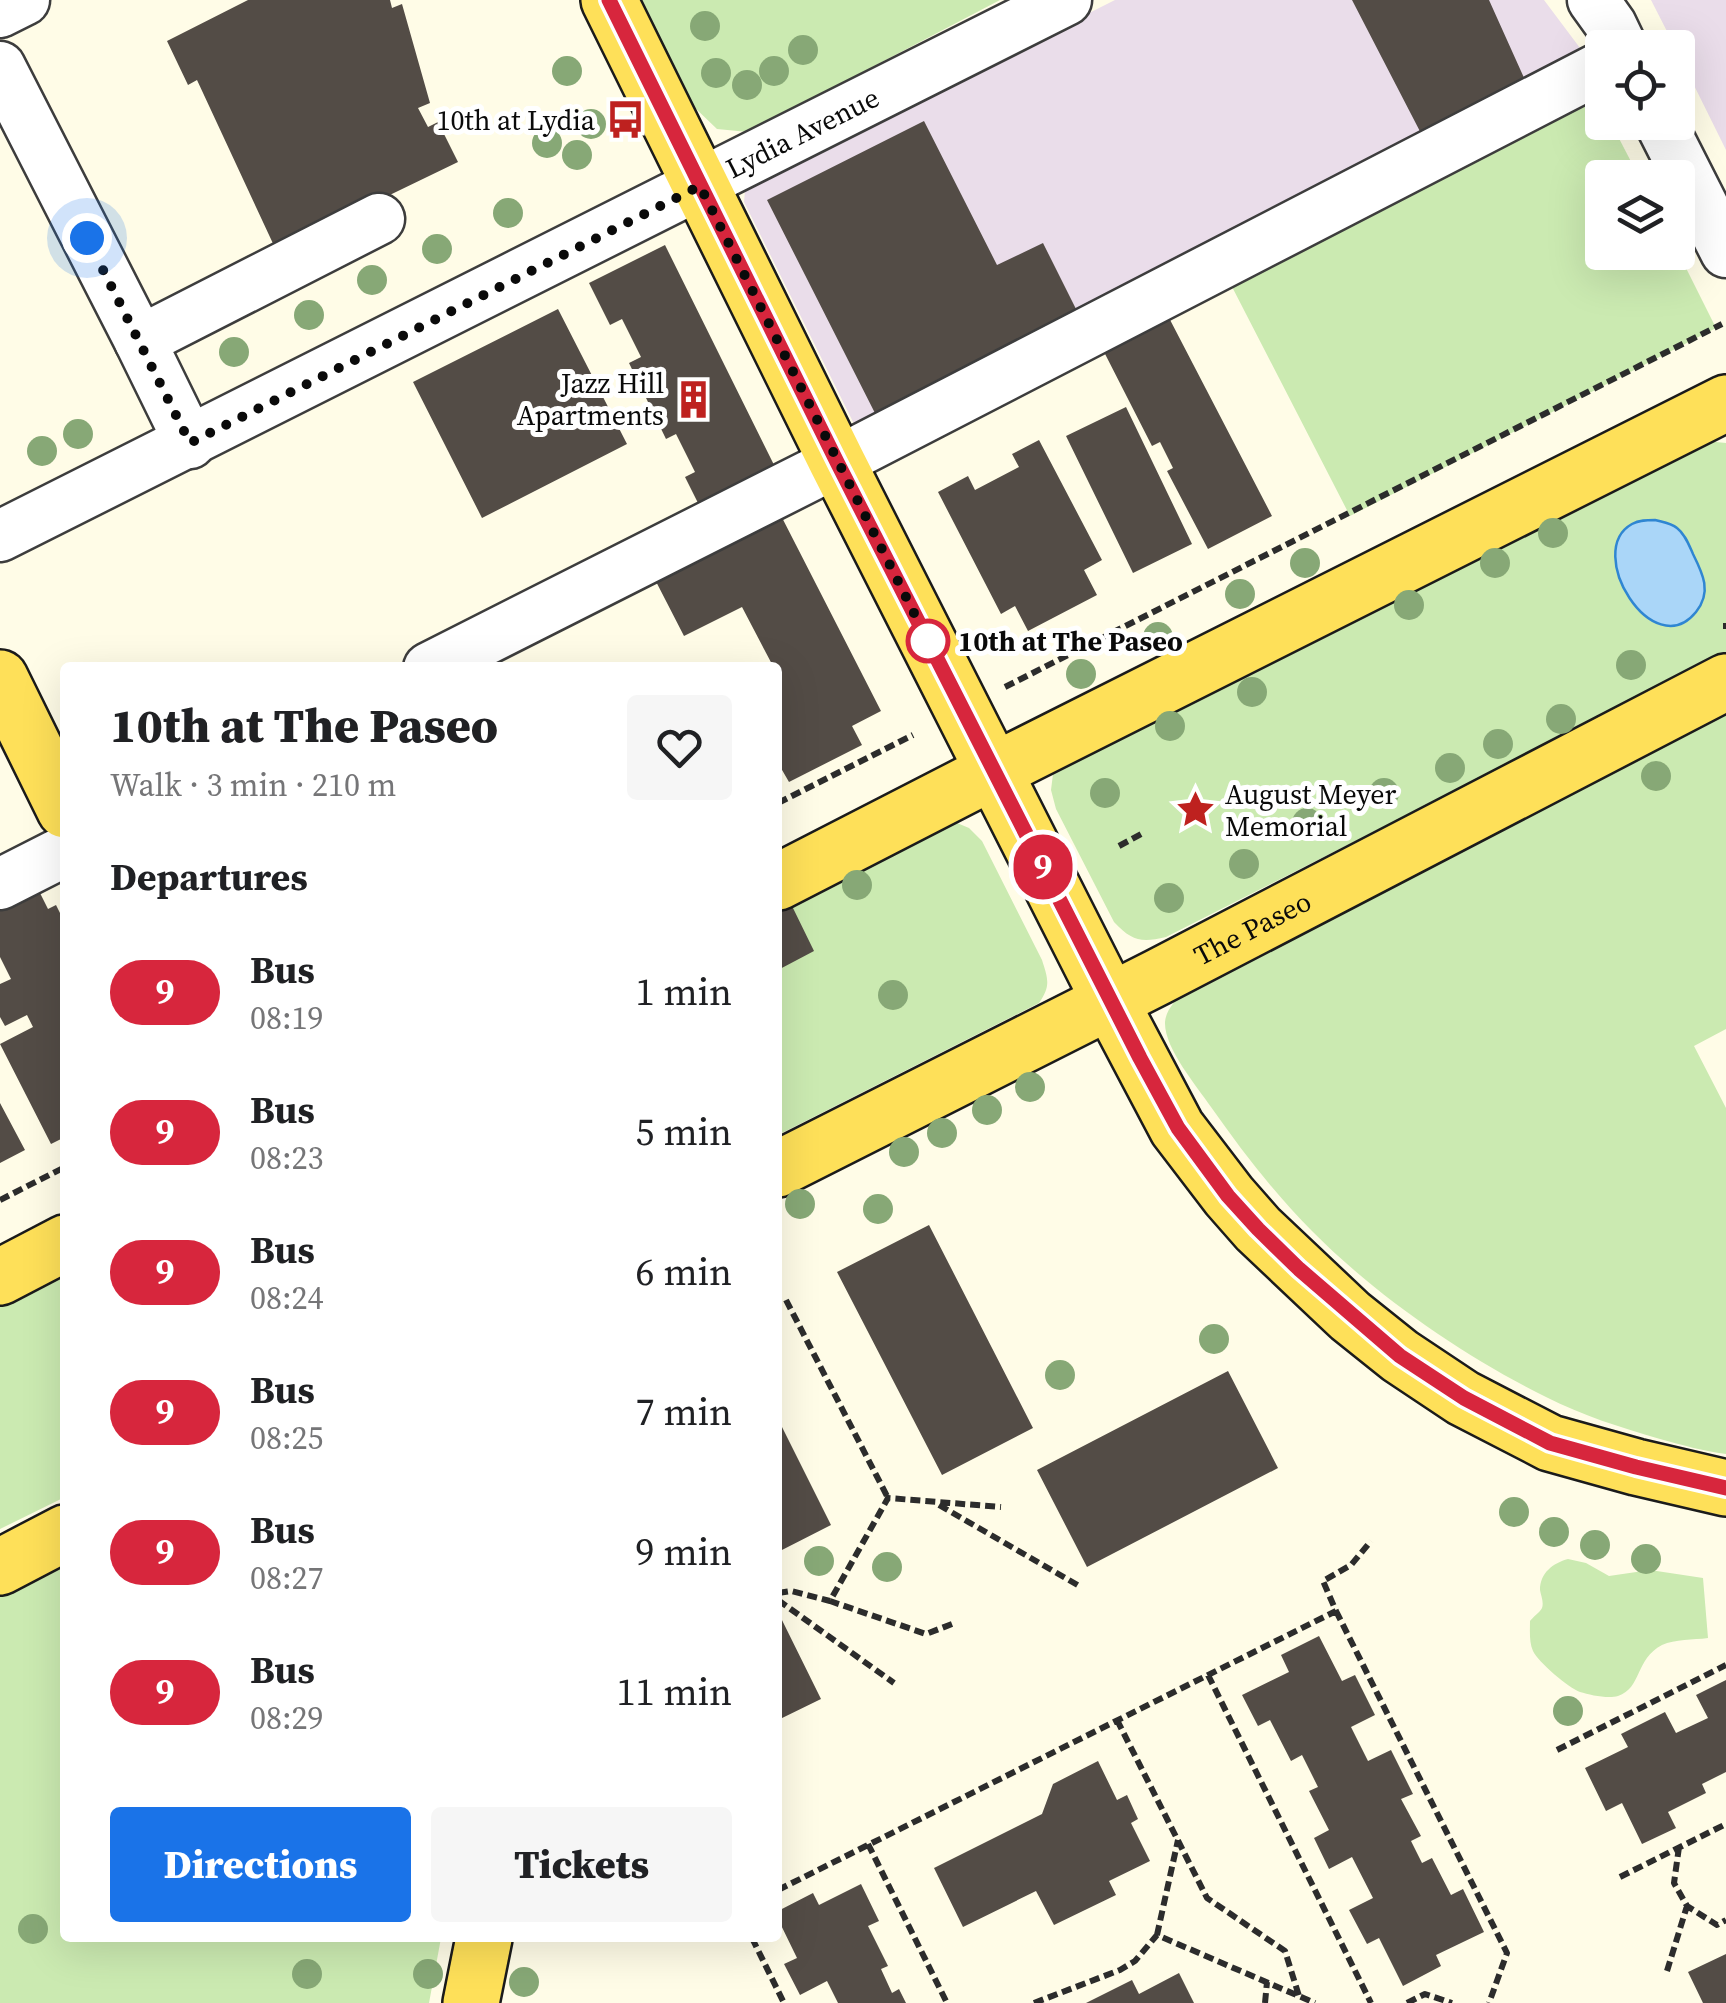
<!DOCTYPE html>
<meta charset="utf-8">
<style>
:root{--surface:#fff;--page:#f6f6f6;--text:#202124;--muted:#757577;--accent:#1a73e8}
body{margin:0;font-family:"Source Serif 4",serif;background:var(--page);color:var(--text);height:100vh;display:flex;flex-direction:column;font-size:38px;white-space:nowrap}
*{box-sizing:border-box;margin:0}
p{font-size:32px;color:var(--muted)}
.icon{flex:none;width:55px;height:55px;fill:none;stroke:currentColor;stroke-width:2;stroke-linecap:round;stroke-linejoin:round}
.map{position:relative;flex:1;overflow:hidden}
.drawer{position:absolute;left:60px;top:662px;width:722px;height:1280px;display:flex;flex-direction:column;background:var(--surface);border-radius:10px;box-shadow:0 10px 40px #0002}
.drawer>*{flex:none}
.badge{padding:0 20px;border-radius:32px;font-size:35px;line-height:65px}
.buttons{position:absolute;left:1585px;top:30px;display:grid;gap:20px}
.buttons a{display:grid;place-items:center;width:110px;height:110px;border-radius:10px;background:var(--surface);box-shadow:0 10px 40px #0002;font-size:50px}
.you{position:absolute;width:50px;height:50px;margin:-25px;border:8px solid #fff;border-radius:50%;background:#1a73e8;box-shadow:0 0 0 15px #1a73e833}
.map>.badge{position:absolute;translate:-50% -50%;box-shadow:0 0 0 5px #fff}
h2{padding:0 50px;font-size:38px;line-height:90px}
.round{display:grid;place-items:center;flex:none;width:105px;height:105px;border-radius:10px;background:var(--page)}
.head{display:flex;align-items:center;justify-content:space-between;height:170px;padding:0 50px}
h1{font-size:48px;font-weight:800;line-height:75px}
.action{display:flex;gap:20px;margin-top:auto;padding:20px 50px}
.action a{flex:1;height:115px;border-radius:10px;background:var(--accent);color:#fff;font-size:40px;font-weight:800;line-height:115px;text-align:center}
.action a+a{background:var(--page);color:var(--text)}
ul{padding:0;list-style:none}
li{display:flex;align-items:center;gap:30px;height:140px;padding:0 50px}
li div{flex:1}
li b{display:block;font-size:38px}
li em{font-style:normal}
li .badge{min-width:110px;font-weight:700;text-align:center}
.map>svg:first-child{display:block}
.industrial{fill:#eaddea}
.green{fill:#cbeab1}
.water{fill:#aad6f8;stroke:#2f86d2;stroke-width:2.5}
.building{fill:#534c46}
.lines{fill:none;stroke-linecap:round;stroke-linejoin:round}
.minor-casing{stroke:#3d3d3d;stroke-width:55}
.major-casing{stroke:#1b1b1b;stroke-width:60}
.path{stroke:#2c2c2c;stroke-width:6;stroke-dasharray:10 5;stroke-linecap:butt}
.minor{stroke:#fff;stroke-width:50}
.major{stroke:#fee059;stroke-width:55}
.tree{fill:#87a876}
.line-casing{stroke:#fff;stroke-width:22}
.line{stroke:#d7263d;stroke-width:15}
.walk{stroke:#0a0a0a;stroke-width:10;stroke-dasharray:0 18}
.stop-dot{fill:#fff;stroke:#d7263d;stroke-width:5}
.labels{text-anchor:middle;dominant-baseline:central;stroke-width:10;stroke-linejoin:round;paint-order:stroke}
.poi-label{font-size:28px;fill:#0a0a0a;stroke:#fff;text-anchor:end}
.street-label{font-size:28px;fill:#0a0a0a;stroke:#fff}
.stop-label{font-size:28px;font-weight:bold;fill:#0a0a0a;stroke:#fff;text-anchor:start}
</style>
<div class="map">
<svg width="1726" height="2003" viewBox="0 0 1726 2003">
<rect width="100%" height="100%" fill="#fffce7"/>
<path class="industrial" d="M 1115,0 L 1544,0 L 1592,64 L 862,440 L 744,202 L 745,191 L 756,180 Z
M 1651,0 L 1726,0 L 1726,150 L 1678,53 L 1678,48 L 1675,47 Z"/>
<path class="green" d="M 640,0 L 1000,0 L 748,132 L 717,129 L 692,105 Z
M 1594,91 L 1602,107 L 1602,122 L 1611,123 L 1639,177 L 1602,178 L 1602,252 L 1678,252 L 1716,328 L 1350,516 L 1228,279 Z
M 1706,441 L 1726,443 L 1726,653 L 1166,937 C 1141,943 1132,941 1114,922 L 1056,809 L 1051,790 L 1053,774 L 1065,765 Z
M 1726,715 L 1726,1029 L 1694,1046 L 1726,1108 L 1726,1454 C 1703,1451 1682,1445 1660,1439 C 1622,1428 1581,1415 1546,1397 C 1465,1357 1375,1295 1312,1231 C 1274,1193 1242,1151 1211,1107 C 1197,1086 1164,1048 1165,1022 C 1166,1009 1177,999 1185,990 Z
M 957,823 L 969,828 L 982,841 L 1042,960 C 1048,979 1051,986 1039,1003 L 778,1135 L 778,910 L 940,827 Z
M 65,1271 L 65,1497 L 0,1529 L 0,1304 Z
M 1568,1559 L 1586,1563 L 1609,1576 L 1650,1570 L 1703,1578 L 1708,1638 C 1693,1640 1675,1639 1662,1645 C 1635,1659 1642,1688 1618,1696 C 1608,1699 1590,1695 1580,1692 C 1569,1688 1538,1662 1533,1651 C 1529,1642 1530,1631 1530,1621 C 1532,1618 1541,1611 1542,1608 C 1544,1602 1541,1596 1540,1590 C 1540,1573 1553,1563 1568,1559 Z
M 65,1563 L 65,1938 L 441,1938 L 429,2003 L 0,2003 L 0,1596 Z"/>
<path class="water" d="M 1655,520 C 1662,522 1671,523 1677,528 C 1685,534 1689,545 1693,554 C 1703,574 1712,592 1696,612 C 1653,665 1583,551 1632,524 C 1639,520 1647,520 1655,520 Z"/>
<path class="building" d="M 248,0 L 390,0 L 392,8 L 402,4 L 430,103 L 418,108 L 428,127 L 438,122 L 458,162 L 276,250 L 197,80 L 188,85 L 167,41 Z
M 1352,0 L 1489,0 L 1529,89 L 1426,143 Z
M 924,121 L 997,265 L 1043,243 L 1083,323 L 881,425 L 767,200 Z
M 665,245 L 779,475 L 703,513 L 685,477 L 695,472 L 676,434 L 666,439 L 629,363 L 641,357 L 622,319 L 610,325 L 589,283 Z
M 558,309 L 627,444 L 482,518 L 413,382 Z
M 1167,314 L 1272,516 L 1208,549 L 1167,471 L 1173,468 L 1160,442 L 1152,446 L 1102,348 Z
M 1126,407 L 1192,544 L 1133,573 L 1066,436 Z
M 1039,440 L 1102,560 L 1084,570 L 1097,595 L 1028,631 L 1015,606 L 1001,614 L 938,492 L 968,476 L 975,490 L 1019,467 L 1012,454 Z
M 774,502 L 881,711 L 852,726 L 862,745 L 789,782 L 778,763 L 778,668 L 774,668 L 742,607 L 684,636 L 648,566 Z
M 35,883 L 48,909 L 56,905 L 65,923 L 65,935 L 60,937 L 65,947 L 65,1137 L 51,1144 L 0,1044 L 33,1027 L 27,1015 L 5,1026 L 0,1017 L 0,984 L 11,979 L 0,957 L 0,901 Z
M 792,906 L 814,951 L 778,970 L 778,913 Z
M 0,1103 L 25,1150 L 0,1163 Z
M 929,1225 L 1033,1428 L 942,1475 L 837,1272 Z
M 1228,1371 L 1278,1468 L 1087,1567 L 1037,1470 Z
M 778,1419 L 831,1525 L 778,1552 Z
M 778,1612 L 821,1699 L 778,1720 Z
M 1319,1636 L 1342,1681 L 1355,1675 L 1375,1715 L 1351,1727 L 1368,1761 L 1391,1750 L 1413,1794 L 1401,1799 L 1421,1836 L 1411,1841 L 1422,1863 L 1432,1858 L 1451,1895 L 1463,1889 L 1484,1932 L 1436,1955 L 1441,1966 L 1403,1986 L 1379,1938 L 1367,1944 L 1349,1910 L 1373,1898 L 1352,1857 L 1329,1869 L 1314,1838 L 1329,1830 L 1309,1791 L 1318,1787 L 1302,1755 L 1291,1761 L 1270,1720 L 1258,1726 L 1242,1695 L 1289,1672 L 1281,1655 Z
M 1726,1680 L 1726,1772 L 1702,1784 L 1706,1793 L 1668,1812 L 1676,1828 L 1642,1844 L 1622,1803 L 1606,1811 L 1585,1768 L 1628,1747 L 1621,1734 L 1665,1712 L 1676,1733 L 1708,1718 L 1696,1695 Z
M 1098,1761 L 1117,1800 L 1127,1795 L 1138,1819 L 1131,1823 L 1150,1861 L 1109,1881 L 1116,1895 L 1054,1925 L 1036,1891 L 963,1927 L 934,1868 L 1042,1814 L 1053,1784 Z
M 861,1884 L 879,1921 L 868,1926 L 888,1966 L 881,1969 L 892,1993 L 899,1989 L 906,2003 L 838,2003 L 827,1981 L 800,1995 L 784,1964 L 797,1958 L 778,1919 L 778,1911 L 813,1893 L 819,1905 Z
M 1726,1954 L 1726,2003 L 1703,2003 L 1688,1972 Z
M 1179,1973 L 1194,2003 L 1086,2003 L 1132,1980 L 1139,1994 Z"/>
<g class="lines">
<defs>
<g id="minor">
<path d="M 1593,0 L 1611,25 L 1622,48"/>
<path d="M 0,12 L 24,0"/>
<path d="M 0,67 L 140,341"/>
<path d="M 1660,122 L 1726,252"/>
<path d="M 190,443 L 140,341 L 379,219"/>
<path id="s1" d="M 0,536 L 1066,0"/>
<path d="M 429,668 L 837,462 L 1602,67"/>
<path d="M 0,884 L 65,851"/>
</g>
<g id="major">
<path d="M 609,0 L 837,462 L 1110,1001 L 1177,1128 L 1229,1196 L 1258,1229 L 1350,1316 L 1400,1356 L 1463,1398 L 1550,1443 L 1636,1467 L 1726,1488"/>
<path d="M 0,678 L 65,810"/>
<path d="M 778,882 L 994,771 L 1726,403"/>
<path id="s2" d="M 778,1169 L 1158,977 L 1726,682"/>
<path d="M 0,1277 L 65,1243"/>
<path d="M 0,1567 L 65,1533"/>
<path d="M 471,2003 L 484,1938"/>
</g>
</defs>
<use href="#minor" class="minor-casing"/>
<use href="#major" class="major-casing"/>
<path class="path" d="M 1723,626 L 1726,626
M 1005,687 L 1722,324
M 778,803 L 913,735
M 1119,846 L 1143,833
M 0,1200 L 65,1167
M 786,1300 L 888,1498
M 939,1505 L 1081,1587
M 778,1593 L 791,1591 L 830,1601
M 778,1600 L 894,1683
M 1336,1611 L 1507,1953 L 1489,2003
M 952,1624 L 926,1634 L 830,1601 L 888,1498 L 1001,1507
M 1208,1675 L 1371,2003
M 1117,1720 L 1207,1898 L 1285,1951 L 1299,1996
M 1557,1750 L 1726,1665
M 868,1844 L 947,2003
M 1679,1847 L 1674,1883 L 1687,1906 L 1717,1925 L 1726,1920
M 1620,1877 L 1726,1824
M 778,1890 L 1336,1611 L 1323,1581 L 1351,1565 L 1371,1541
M 1157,1935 L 1178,1840
M 752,1938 L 784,2003
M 1667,1971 L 1687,1906
M 1034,2003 L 1120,1970 L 1135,1961 L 1157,1935 L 1315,2003
M 1265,2003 L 1267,1982
M 1407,2003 L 1425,1994 L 1452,2003"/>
<use href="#minor" class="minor"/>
<use href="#major" class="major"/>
</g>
<g class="tree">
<circle cx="705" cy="26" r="15"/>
<circle cx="803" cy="50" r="15"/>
<circle cx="567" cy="71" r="15"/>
<circle cx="774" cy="71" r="15"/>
<circle cx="716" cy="73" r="15"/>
<circle cx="747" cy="85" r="15"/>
<circle cx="591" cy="124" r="15"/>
<circle cx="547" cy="143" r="15"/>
<circle cx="577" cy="155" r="15"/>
<circle cx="508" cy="213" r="15"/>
<circle cx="437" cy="249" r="15"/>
<circle cx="372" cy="280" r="15"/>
<circle cx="309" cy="315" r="15"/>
<circle cx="234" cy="352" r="15"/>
<circle cx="78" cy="434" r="15"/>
<circle cx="42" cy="451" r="15"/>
<circle cx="1553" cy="533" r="15"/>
<circle cx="1305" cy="563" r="15"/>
<circle cx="1495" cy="563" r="15"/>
<circle cx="1240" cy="594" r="15"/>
<circle cx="1409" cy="605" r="15"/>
<circle cx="1158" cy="637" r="15"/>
<circle cx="1631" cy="665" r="15"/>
<circle cx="1081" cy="674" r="15"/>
<circle cx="1252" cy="692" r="15"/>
<circle cx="1561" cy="719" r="15"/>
<circle cx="1170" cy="726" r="15"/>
<circle cx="1498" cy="744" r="15"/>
<circle cx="1450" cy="768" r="15"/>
<circle cx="1656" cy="776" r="15"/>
<circle cx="1105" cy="793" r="15"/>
<circle cx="1384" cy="793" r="15"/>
<circle cx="1307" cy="823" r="15"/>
<circle cx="1244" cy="864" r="15"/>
<circle cx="857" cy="885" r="15"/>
<circle cx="1169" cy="898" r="15"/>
<circle cx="893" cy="995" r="15"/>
<circle cx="1030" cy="1087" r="15"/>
<circle cx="987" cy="1110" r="15"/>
<circle cx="942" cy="1133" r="15"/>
<circle cx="904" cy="1152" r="15"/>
<circle cx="800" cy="1204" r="15"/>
<circle cx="878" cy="1209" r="15"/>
<circle cx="1214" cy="1339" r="15"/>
<circle cx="1060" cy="1375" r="15"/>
<circle cx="1514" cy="1512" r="15"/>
<circle cx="1554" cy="1532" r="15"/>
<circle cx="1595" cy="1545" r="15"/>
<circle cx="1646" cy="1559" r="15"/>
<circle cx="819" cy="1561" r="15"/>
<circle cx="887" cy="1567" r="15"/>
<circle cx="1568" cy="1711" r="15"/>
<circle cx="33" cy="1929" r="15"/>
<circle cx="307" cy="1974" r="15"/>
<circle cx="428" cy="1974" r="15"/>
<circle cx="524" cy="1982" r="15"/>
</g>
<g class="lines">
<defs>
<path id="line" d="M 609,0 L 837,462 L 1140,1058 L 1178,1128 L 1228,1196 L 1258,1229 L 1299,1269 L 1400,1356 L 1464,1398 L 1550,1443 L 1636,1467 L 1726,1488"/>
</defs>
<use href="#line" class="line-casing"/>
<use href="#line" class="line"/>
<path class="walk" d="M 87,238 L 190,443 L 700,186 L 928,641"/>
</g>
<defs>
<symbol id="bus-bare" viewBox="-9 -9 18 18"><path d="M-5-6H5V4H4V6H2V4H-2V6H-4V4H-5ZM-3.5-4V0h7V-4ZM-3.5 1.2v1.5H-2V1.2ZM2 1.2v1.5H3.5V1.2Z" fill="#be211f" stroke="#fff" stroke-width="2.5" paint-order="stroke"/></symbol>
<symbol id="building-bare" viewBox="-9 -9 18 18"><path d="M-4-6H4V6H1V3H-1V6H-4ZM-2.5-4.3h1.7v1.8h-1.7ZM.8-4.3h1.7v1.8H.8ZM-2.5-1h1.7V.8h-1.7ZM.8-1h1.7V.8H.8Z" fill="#be211f" stroke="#fff" stroke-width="2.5" paint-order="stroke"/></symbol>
<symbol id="sight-bare" viewBox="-9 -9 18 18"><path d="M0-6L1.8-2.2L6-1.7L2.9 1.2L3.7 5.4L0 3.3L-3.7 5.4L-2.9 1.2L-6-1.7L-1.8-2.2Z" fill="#be211f" stroke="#fff" stroke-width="2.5" paint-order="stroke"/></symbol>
</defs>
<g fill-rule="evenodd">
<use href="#bus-bare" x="598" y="92" width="55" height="55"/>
<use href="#building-bare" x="666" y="372" width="55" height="55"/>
<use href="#sight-bare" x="1168" y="782" width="55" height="55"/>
</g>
<circle class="stop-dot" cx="928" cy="641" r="20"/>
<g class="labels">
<g class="poi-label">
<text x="595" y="120">10th at Lydia</text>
<text x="664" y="383">Jazz Hill<tspan x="664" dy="32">Apartments</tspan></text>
<text x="1225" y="794" text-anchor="start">August Meyer<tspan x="1225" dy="32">Memorial</tspan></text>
</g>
<g class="street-label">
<text stroke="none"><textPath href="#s1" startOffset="898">Lydia Avenue</textPath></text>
<text stroke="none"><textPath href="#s2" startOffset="532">The Paseo</textPath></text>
</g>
<g class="stop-label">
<text x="958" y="641">10th at The Paseo</text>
</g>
</g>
</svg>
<div class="buttons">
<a><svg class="icon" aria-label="locate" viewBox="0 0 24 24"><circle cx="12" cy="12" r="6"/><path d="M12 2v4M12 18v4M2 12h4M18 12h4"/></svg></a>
<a><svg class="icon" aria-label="layers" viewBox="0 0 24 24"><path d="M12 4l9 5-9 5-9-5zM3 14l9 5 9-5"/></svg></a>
</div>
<div class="you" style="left:87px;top:238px"></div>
<b class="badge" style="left:1043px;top:867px;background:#d7263d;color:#fff">9</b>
<section class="drawer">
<div class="head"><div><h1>10th at The Paseo</h1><p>Walk · 3 min · 210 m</p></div><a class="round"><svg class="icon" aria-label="heart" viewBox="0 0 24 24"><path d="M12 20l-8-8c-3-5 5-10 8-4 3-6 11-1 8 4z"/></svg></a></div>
<h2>Departures</h2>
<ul>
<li><span class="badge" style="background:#d7263d;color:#fff">9</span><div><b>Bus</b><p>08:19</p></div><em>1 min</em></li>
<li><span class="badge" style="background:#d7263d;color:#fff">9</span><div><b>Bus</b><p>08:23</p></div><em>5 min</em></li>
<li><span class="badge" style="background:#d7263d;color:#fff">9</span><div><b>Bus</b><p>08:24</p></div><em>6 min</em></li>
<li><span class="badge" style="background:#d7263d;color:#fff">9</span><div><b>Bus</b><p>08:25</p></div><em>7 min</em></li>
<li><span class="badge" style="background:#d7263d;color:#fff">9</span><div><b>Bus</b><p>08:27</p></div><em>9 min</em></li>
<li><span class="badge" style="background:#d7263d;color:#fff">9</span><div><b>Bus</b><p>08:29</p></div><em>11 min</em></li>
</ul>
<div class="action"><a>Directions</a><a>Tickets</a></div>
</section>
</div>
